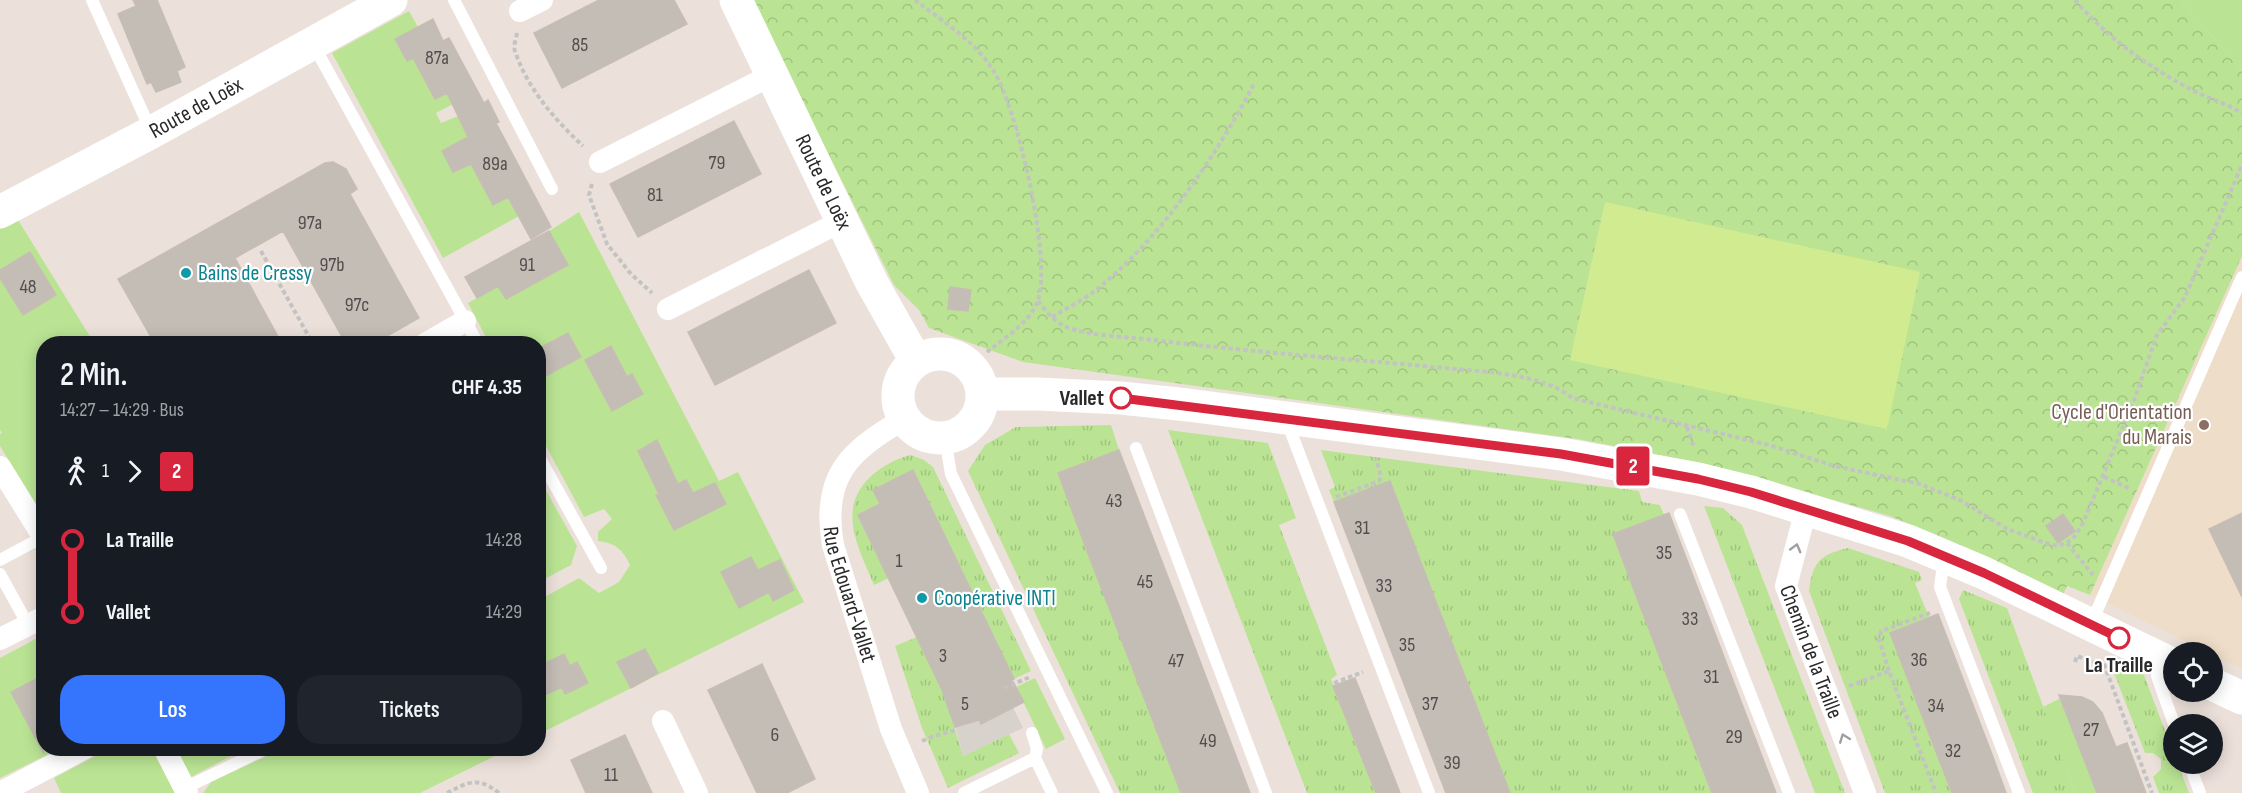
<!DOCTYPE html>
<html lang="de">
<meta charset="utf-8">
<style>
:root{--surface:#171b24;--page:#20242c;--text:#f1f3f6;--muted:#9ea1a6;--accent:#3575fe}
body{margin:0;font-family:"Sofia Sans Condensed",sans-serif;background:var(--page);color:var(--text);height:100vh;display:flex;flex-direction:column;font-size:22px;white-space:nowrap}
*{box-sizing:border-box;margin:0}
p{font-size:20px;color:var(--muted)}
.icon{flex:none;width:33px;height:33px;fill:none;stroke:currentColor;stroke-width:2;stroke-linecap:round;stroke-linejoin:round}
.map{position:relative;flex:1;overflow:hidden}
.sheet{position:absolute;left:36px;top:336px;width:510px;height:420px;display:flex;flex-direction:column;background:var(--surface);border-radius:24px;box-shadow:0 3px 15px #0003}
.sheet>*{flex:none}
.badge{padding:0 12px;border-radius:4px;font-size:21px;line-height:39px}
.fabs{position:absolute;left:2163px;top:642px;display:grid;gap:12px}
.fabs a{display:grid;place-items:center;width:60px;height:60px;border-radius:50%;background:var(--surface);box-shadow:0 3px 15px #0003;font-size:30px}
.map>.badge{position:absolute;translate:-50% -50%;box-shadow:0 0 0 3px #fff}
.legs{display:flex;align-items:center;gap:9px;height:66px;padding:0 24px;font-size:20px}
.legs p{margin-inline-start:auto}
.headline{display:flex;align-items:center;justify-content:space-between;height:102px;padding:0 24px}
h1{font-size:33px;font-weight:600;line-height:45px}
.primary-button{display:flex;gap:12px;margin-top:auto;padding:12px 24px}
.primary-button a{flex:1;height:69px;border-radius:24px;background:var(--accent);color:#fff;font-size:24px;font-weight:600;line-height:69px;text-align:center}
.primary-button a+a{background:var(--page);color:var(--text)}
ul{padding:0 24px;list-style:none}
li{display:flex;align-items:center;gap:21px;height:72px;font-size:22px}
li i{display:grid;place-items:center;width:9px;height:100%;margin:0 8px;background:currentColor}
li i::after{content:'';width:15px;height:15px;margin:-8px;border:4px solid;border-radius:50%;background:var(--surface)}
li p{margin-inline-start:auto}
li:first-child i{background:linear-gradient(#0000 50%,currentColor 0)}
li:last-child i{background:linear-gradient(currentColor 50%,#0000 0)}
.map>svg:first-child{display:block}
.education{fill:#eeddc8}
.grass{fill:url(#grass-tufts)}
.forest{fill:url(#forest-crowns)}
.garden{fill:#bae494}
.pitch{fill:#d1ec90}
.plaza{fill:#d8d2cd}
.building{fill:#c4bdb6;stroke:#c7bdb4;stroke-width:1.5}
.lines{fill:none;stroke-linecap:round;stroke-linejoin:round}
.path{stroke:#c3c3c3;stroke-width:4;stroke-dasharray:4.5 3;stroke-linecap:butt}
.lane{stroke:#fff;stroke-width:12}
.street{stroke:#fff;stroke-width:22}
.secondary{stroke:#fff;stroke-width:33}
.oneway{stroke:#9f9f9f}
.line-1-casing{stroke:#fff;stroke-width:14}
.line-1{stroke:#d7263d;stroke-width:9}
.culture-dot{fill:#0f9aa8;stroke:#fff;stroke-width:2}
.stop-1-dot{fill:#fff;stroke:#d7263d;stroke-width:3}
.education-dot{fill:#8d6e63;stroke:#fff;stroke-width:2}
.labels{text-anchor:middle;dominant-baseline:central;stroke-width:4.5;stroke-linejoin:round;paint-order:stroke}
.number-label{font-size:20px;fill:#504e4c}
.street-label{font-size:22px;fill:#292929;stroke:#fff}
.culture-label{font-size:22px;fill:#0d838f;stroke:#fff;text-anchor:start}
.stop-label{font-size:22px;font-weight:bold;fill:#292929;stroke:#fff;text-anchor:end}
.education-label{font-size:22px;fill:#785e54;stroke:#fff;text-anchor:end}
</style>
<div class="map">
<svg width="2242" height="793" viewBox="0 0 2242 793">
<defs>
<pattern id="grass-tufts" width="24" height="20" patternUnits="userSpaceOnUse" patternTransform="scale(1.5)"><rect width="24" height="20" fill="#bae494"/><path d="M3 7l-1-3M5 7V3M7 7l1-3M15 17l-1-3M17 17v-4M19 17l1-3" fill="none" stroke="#a0c480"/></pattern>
<pattern id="forest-crowns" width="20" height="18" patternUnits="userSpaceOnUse" patternTransform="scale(1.5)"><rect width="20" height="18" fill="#bae494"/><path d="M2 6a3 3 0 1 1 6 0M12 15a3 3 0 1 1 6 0" fill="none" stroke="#a0c480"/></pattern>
</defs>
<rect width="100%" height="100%" fill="#ece1da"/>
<path class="education" d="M 2242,256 L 2242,669 L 2213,655 L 2212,652 L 2208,652 L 2090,595 Z"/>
<path class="grass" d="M 1111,425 L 1119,450 L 1058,473 L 1181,793 L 1120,793 L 968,471 L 985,445 L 1016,427 Z
M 1168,430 L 1268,443 L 1296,518 L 1279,525 L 1337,675 L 1331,679 L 1376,793 L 1307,793 Z
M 1321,450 L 1639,491 L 1642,502 L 1660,505 L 1664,515 L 1613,535 L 1712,793 L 1510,793 L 1390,481 L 1334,502 L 1329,490 L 1335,487 Z
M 911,455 L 924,460 L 933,467 L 1031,671 L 1014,679 L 914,471 L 874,490 L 880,504 L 858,515 L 889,578 L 874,585 C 859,549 836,510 870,477 C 881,467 896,458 911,455 Z
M 1704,506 L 1723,508 L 1742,525 L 1845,793 L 1815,793 Z
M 1848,548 L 1919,572 L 1922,580 L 1915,583 L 1929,617 L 1890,633 L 1952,793 L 1885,793 L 1809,591 C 1813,562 1819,555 1848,548 Z
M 1963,590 L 2007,608 L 2075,793 L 2033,793 L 1959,599 Z
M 917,637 L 943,690 L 963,756 L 1009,734 L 1019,753 L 948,788 L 922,728 L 895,646 Z
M 2109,660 L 2144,675 L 2173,752 L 2174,764 L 2178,764 L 2189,793 L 2159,793 L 2153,777 L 2161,769 L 2161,759 L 2153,753 L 2145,753 Z"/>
<path class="forest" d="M 751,0 L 2181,0 L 2242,71 L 2242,256 L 2090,595 L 2067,586 L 2063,595 L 1967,548 L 1890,516 L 1706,464 L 1577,439 L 1023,362 L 929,328 L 919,310 L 894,285 Z"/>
<path class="garden" d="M 2181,0 L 2242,0 L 2242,71 Z
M 409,11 L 418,27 L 395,39 L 407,61 L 413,58 L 435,99 L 451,91 L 457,102 L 436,113 L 441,123 L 458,116 L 465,131 L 475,125 L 479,131 L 453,145 L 471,163 L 493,205 L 508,197 L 519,216 L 443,258 L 332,53 Z
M 579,212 L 719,481 L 738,472 L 804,602 L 539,734 L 539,600 L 579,578 L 599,593 L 619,582 L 630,565 C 623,550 616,543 598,541 L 598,532 L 612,519 L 604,509 L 584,517 L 539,433 L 538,344 L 489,343 L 468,303 L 498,286 L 506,299 L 567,266 L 549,231 Z
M 15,215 L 94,343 L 44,344 L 43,516 L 0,446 L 0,434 L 2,433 L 0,430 L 0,223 Z
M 538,476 L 577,546 L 571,565 L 539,582 Z
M 43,635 L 44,748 L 59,749 L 0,778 L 0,658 Z
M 1035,678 L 1065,739 L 1046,749 L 1016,687 Z
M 2061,698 L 2097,793 L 2075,793 L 2043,707 Z
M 175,749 L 244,749 L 191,777 Z
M 282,749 L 509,749 L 420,793 L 203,793 L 211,782 Z
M 153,750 L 176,793 L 61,793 L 54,778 L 103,752 Z"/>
<path class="pitch" d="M 1605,202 L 1920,272 L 1887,429 L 1570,360 Z"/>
<path class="plaza" d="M 1002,684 L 1023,728 L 963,756 L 955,727 L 979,720 Z"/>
<path class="building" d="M 133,0 L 157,0 L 185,67 L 177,71 L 181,82 L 156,92 L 151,82 L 147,84 L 118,14 L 136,6 Z
M 599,0 L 674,0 L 687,24 L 562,88 L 534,33 Z
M 433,19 L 443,41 L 449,38 L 484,103 L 488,100 L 499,122 L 496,123 L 551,227 L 531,239 L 508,197 L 493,205 L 471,164 L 453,172 L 442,151 L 468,137 L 447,93 L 435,99 L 413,58 L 407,61 L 395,39 Z
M 734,121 L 761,174 L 638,237 L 610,184 Z
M 333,162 L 346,169 L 357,189 L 350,194 L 419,318 L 373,344 L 346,344 L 283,231 L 235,258 L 282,344 L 155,344 L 118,279 L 325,163 Z
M 549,231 L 568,265 L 506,299 L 498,286 L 477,298 L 465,277 Z
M 30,252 L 56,295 L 23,315 L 0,278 L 0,270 Z
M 809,270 L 836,323 L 715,385 L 688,332 Z
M 950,287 L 971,290 L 968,311 L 948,309 Z
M 568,333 L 581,357 L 538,380 L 538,349 Z
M 611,346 L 627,377 L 632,374 L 643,394 L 612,411 L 585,360 Z
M 657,440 L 678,484 L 686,480 L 693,493 L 715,483 L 726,504 L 674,530 L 656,495 L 659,494 L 638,451 Z
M 1119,450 L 1181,611 L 1250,793 L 1181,793 L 1090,559 L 1058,473 Z
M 913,470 L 1014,679 L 1012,680 L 1024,702 L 981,724 L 979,720 L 955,727 L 942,690 L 858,515 L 880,504 L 873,490 Z
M 1390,481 L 1435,599 L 1510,793 L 1446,793 L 1379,619 L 1334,502 Z
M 1669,513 L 1693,576 L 1776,793 L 1712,793 L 1637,598 L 1613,534 Z
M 2242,513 L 2242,597 L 2209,529 Z
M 2063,514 L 2075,531 L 2058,543 L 2046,526 Z
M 751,557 L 758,570 L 780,560 L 794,590 L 773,601 L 769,592 L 739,608 L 721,572 Z
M 1938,614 L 1993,757 L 2006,793 L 1952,793 L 1890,633 Z
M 645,649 L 658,673 L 631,688 L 617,662 Z
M 564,654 L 570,666 L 577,662 L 588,683 L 565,694 L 562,687 L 538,698 L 538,667 Z
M 762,664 L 815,779 L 787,793 L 757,793 L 708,690 Z
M 44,675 L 44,754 L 11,692 Z
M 1355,678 L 1400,793 L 1376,793 L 1333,686 Z
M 2059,695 L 2082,697 L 2093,702 L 2102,713 L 2116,747 L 2127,743 L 2146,793 L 2097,793 Z
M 625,735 L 652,793 L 586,793 L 571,760 Z"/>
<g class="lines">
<path class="path" d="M 915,0 C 941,20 976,42 993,70 C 1017,107 1052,259 1038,300 C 1031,322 1004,338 987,352
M 2075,0 C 2107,38 2149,67 2192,90 C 2208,98 2227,104 2242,113
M 517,33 C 516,39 513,46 515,51 C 527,88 555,120 583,146
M 592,184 L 589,195 L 607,244 L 631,274 L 652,293
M 261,251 L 313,344
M 1038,301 C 1045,310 1054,321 1064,326 C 1086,336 1130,337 1154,340 C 1251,352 1348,359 1445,368 C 1484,372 1542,373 1572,398 L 1769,445 L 1834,466 L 1920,484 L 1962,501 L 2007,529 L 2040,541 L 2057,546 L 2067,543 L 2075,536 L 2083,523 L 2133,403 L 2157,335 L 2185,297 L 2242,165
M 1052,317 C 1065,309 1079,302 1092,293 C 1157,244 1217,155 1255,82
M 1687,427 L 1694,448
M 2104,477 L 2131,489
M 1336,497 L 1379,481 L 1381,477 L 1376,458
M 2067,543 L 2093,575
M 2075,662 L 2077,656 L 2099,664
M 2104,664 L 2152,793
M 1889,671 L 1879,639 L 1881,631 L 1930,613
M 1334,683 L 1363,672
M 1849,686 L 1889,671 L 1936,793
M 1004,688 L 1030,677
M 922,741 L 934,736 L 956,730
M 447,793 C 468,782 478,776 499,793"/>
<path class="lane" d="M 92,0 L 151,131
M 454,0 L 552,189
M 313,44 L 478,344
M 1287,422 L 1429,793
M 945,438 L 951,474 L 1107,793
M 1136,448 L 1266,793
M 538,455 L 601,568
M 1680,514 L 1789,793
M 1944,557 L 1940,587 L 2019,793
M 0,560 L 43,537
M 0,574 L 28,625
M 2091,624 L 2242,277
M 2158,659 L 2157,676 L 2174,724
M 1032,733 L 1037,749 L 1035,758
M 2189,764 L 2200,793
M 185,788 L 267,748
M 964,793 L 1035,758 L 1052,793"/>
<g class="street">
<path d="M 520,11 L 542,0"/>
<path d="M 600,162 L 772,75"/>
<path d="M 668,309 L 842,221"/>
<path d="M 425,344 L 465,321"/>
<path id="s1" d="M 904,419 C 849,451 821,476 833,545 L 891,729 L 918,793"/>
<path d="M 0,467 L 44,538"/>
<path id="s2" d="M 1806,509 L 1786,586 L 1865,793"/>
<path d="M 0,639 L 44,617"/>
<path d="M 663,721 L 697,793"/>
<path d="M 164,748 L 187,793"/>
<path d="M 0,793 L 85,748"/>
</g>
<g class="secondary">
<path id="s3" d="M 736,0 L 872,283 L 916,361"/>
<path id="s4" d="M 0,212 L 152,132 L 391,0"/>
<circle cx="940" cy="396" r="42"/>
<path d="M 983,394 L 1038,394 L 1121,398 L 1188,405 L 1561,454 L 1698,479 L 1751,492 L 1908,541 L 1984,573 L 2174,665"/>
<path d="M 2212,684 L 2242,698"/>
</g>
</g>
<defs><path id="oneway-chevron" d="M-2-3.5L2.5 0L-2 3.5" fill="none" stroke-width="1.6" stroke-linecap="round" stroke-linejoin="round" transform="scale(1.5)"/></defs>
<g class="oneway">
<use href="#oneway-chevron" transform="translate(1796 548) rotate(-75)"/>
<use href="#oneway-chevron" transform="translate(1844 738) rotate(-111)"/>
</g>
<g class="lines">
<defs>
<path id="line-1" d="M 1121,398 L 1561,454 L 1698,479 L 1751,492 L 1908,541 L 1984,573 L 2119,638"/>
</defs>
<use href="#line-1" class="line-1-casing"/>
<use href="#line-1" class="line-1"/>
</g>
<g class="culture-dot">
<circle cx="186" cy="273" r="6"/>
<circle cx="922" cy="598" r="6"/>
</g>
<g class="stop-1-dot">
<circle cx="1121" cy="398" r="10"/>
<circle cx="2119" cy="638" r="10"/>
</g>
<circle class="education-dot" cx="2204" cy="425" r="6"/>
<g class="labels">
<g class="number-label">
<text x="580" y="45">85</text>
<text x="437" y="58">87a</text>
<text x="717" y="163">79</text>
<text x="495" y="164">89a</text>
<text x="655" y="195">81</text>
<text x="310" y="223">97a</text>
<text x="332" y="265">97b</text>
<text x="527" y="265">91</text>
<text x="28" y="287">48</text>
<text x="357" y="305">97c</text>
<text x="1114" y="501">43</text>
<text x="1362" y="528">31</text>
<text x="1664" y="553">35</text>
<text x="899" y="561">1</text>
<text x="1145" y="582">45</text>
<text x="1384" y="586">33</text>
<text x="1690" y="619">33</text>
<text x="1407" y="645">35</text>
<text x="943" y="656">3</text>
<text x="1919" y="660">36</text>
<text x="1176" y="661">47</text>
<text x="1711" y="677">31</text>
<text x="965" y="704">5</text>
<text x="1430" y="704">37</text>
<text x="1936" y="706">34</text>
<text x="2091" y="730">27</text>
<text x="775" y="735">6</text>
<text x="1734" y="737">29</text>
<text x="1208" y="741">49</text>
<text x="1953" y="751">32</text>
<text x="1452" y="763">39</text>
<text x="611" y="775">11</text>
</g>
<g class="street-label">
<text stroke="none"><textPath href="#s4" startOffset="222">Route de Loëx</textPath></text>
<text stroke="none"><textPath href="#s3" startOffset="202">Route de Loëx</textPath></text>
<text stroke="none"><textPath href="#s1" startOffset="210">Rue Edouard-Vallet</textPath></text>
<text stroke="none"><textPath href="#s2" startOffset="150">Chemin de la Traille</textPath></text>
</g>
<g class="culture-label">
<text x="198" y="273">Bains de Cressy</text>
<text x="934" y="598">Coopérative INTI</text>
</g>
<g class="stop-label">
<text x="1104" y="398">Vallet</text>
<text x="2119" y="665" text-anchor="middle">La Traille</text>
</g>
<g class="education-label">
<text x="2192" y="412">Cycle d'Orientation<tspan x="2192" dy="25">du Marais</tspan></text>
</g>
</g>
</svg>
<div class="fabs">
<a><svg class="icon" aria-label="locate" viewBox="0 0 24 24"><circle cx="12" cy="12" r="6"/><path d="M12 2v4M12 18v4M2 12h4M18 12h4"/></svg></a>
<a><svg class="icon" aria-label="layers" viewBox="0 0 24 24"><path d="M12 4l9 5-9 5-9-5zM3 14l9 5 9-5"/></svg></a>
</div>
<b class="badge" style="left:1633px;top:466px;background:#d7263d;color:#fff">2</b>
<section class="sheet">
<div class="headline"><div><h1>2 Min.</h1><p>14:27 – 14:29 · Bus</p></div><b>CHF 4.35</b></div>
<div class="legs"><svg class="icon" aria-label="walk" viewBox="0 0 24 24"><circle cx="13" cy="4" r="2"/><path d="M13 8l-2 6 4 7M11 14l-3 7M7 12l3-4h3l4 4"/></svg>1<svg class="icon" aria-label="forward" viewBox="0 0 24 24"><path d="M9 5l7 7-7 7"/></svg><b class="badge" style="background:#d7263d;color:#fff">2</b></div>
<ul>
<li><i style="color:#d7263d"></i><b>La Traille</b><p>14:28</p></li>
<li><i style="color:#d7263d"></i><b>Vallet</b><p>14:29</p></li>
</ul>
<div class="primary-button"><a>Los</a><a>Tickets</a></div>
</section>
</div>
